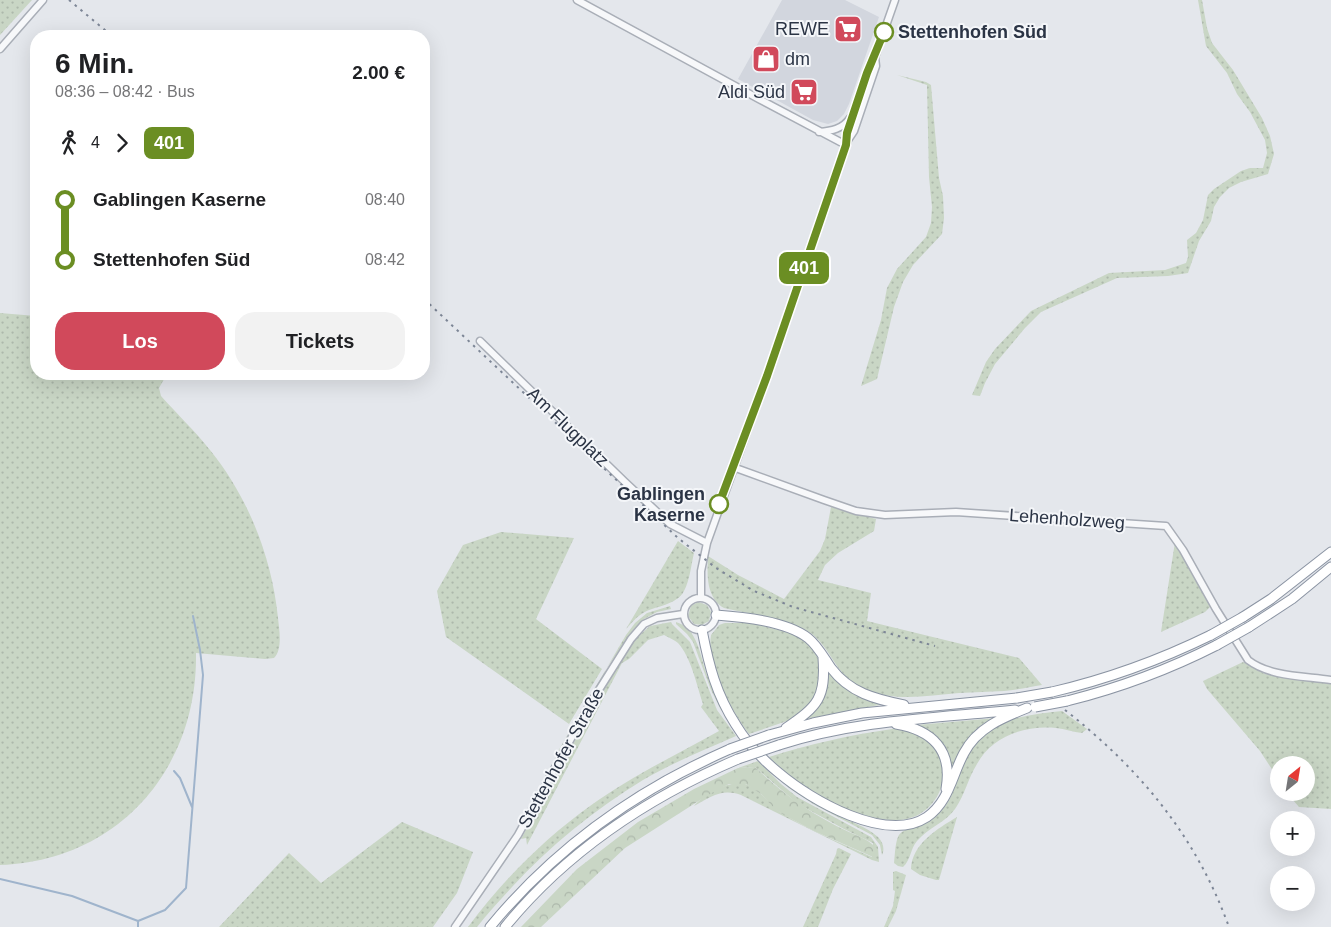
<!DOCTYPE html>
<html lang="de">
<meta charset="utf-8">
<style>
:root{--surface:#fff;--page:#f2f2f2;--text:#202124;--muted:#757577;--accent:#d1495b}
body{margin:0;font-family:Helvetica,sans-serif;background:var(--page);color:var(--text);height:100vh;display:flex;flex-direction:column;font-size:19px;white-space:nowrap}
*{box-sizing:border-box;margin:0}
p{font-size:16px;color:var(--muted)}
.icon{flex:none;width:28px;height:28px;fill:none;stroke:currentColor;stroke-width:2;stroke-linecap:round;stroke-linejoin:round}
.map{position:relative;flex:1;overflow:hidden}
.panel{position:absolute;left:30px;top:30px;width:400px;height:350px;display:flex;flex-direction:column;background:var(--surface);border-radius:20px;box-shadow:0 5px 20px #0002}
.panel>*{flex:none}
.badge{padding:0 10px;border-radius:8px;font-size:18px;line-height:32px}
.needle{width:32px;rotate:30deg}
.tools{position:absolute;left:1270px;top:756px;display:grid;gap:10px}
.tools a{display:grid;place-items:center;width:45px;height:45px;border-radius:50%;background:var(--surface);box-shadow:0 5px 20px #0002;font-size:25px}
.map>.badge{position:absolute;translate:-50% -50%;box-shadow:0 0 0 2px #fff}
.legs{display:flex;align-items:center;gap:8px;height:55px;padding:0 25px;font-size:16px}
.legs p{margin-inline-start:auto}
.head{display:flex;align-items:center;justify-content:space-between;height:85px;padding:0 25px}
h1{font-size:28px;font-weight:800;line-height:38px}
.primary-button{display:flex;gap:10px;margin-top:auto;padding:10px 25px}
.primary-button a{flex:1;height:58px;border-radius:20px;background:var(--accent);color:#fff;font-size:20px;font-weight:800;line-height:58px;text-align:center}
.primary-button a+a{background:var(--page);color:var(--text)}
ul{padding:0 25px;list-style:none}
li{display:flex;align-items:center;gap:18px;height:60px;font-size:19px}
li i{display:grid;place-items:center;width:8px;height:100%;margin:0 6px;background:currentColor}
li i::after{content:'';width:12px;height:12px;margin:-6px;border:4px solid;border-radius:50%;background:var(--surface)}
li p{margin-inline-start:auto}
li:first-child i{background:linear-gradient(#0000 50%,currentColor 0)}
li:last-child i{background:linear-gradient(currentColor 50%,#0000 0)}
.map>svg:first-child{display:block}
.built{fill:#d2d6de}
.green{fill:url(#green-dots)}
.forest{fill:url(#forest-crowns)}
.lines{fill:none;stroke-linecap:round;stroke-linejoin:round}
.stream{stroke:#9fb4cc;stroke-width:2}
.minor-casing{stroke:#a9aeb7;stroke-width:9}
.highway-casing{stroke:#8b94a3;stroke-width:11}
.minor{stroke:#f7f8fa;stroke-width:6}
.highway{stroke:#fff;stroke-width:9}
.rail{stroke:#7d8696;stroke-width:2;stroke-dasharray:2.5 5;stroke-linecap:butt}
.highway-bridge-casing{stroke:#8b94a3;stroke-width:11;stroke-linecap:butt}
.highway-bridge{stroke:#fff;stroke-width:9}
.line-1-casing{stroke:#fff;stroke-width:11}
.line-1{stroke:#6b8e23;stroke-width:8}
.stop-1-dot{fill:#fff;stroke:#6b8e23;stroke-width:2.5}
.labels{text-anchor:middle;dominant-baseline:central;stroke-width:4;stroke-linejoin:round;paint-order:stroke}
.poi-label{font-size:18px;fill:#2b3445;stroke:#f4f6f9;text-anchor:end}
.stop-label{font-size:18px;font-weight:bold;fill:#2b3445;stroke:#f4f6f9;text-anchor:start}
.street-label{font-size:18px;fill:#2b3445;stroke:#f4f6f9}
</style>
<div class="map">
<svg width="1331" height="927" viewBox="0 0 1331 927">
<defs>
<pattern id="green-dots" width="8" height="8" patternUnits="userSpaceOnUse" patternTransform="scale(1.25)"><rect width="8" height="8" fill="#c9d6c5"/><path d="M2 2h.1M6 6h.1" fill="none" stroke="#adb8ab" stroke-width="1.8" stroke-linecap="round"/></pattern>
<pattern id="forest-crowns" width="20" height="18" patternUnits="userSpaceOnUse" patternTransform="scale(1.25)"><rect width="20" height="18" fill="#c9d6c5"/><path d="M2 6a3 3 0 1 1 6 0M12 15a3 3 0 1 1 6 0" fill="none" stroke="#adb8ab"/></pattern>
</defs>
<rect width="100%" height="100%" fill="#e4e7ec"/>
<path class="built" d="M 782,0 L 845,0 L 879,17 L 849,104 L 844,114 L 837,121 L 828,124 L 813,120 L 738,79 Z"/>
<path class="green" d="M 0,0 L 32,0 L 0,35 Z
M 1198,0 L 1202,0 L 1207,28 L 1212,43 L 1233,70 L 1262,118 L 1270,136 L 1274,154 L 1268,174 L 1241,182 L 1229,188 L 1220,197 L 1214,207 L 1211,221 L 1199,241 L 1188,273 L 1168,276 L 1117,278 L 1041,312 L 1025,328 L 995,364 L 985,383 L 980,396 L 972,395 L 986,362 L 995,349 L 1031,311 L 1109,273 L 1165,270 L 1186,263 L 1188,257 L 1187,240 L 1196,233 L 1203,220 L 1208,195 L 1214,189 L 1241,171 L 1250,168 L 1263,168 L 1267,153 L 1265,140 L 1250,112 L 1237,94 L 1227,73 L 1206,46 Z
M 897,75 L 926,82 L 931,85 L 939,178 L 943,196 L 944,218 L 942,234 L 913,265 L 903,282 L 894,307 L 877,379 L 861,386 L 881,320 L 887,288 L 897,269 L 926,237 L 931,223 L 932,207 L 929,177 L 927,85 Z
M 0,313 L 36,316 L 36,374 L 167,374 L 159,388 L 161,396 C 177,414 195,431 210,450 C 248,497 272,557 278,618 C 279,629 283,649 274,658 L 265,659 L 196,653 C 198,769 118,861 0,865 Z
M 831,507 L 876,519 L 874,531 L 838,553 L 825,565 L 818,580 L 871,593 L 867,621 L 1019,658 L 1042,685 C 1030,687 1017,690 1004,691 C 989,692 974,692 959,693 C 926,696 895,702 864,689 C 834,676 832,647 809,632 C 788,619 749,614 724,608 C 706,597 707,575 708,556 L 738,575 L 784,599 L 820,551 L 825,539 Z
M 501,532 L 574,538 L 536,619 L 602,669 L 569,724 L 446,637 L 437,591 L 463,545 Z
M 678,541 L 694,553 C 691,565 690,580 684,591 C 677,605 655,606 643,613 C 636,617 631,624 626,629 Z
M 1175,542 L 1210,604 L 1210,607 L 1205,612 L 1161,632 Z
M 698,602 L 707,605 L 711,612 L 709,621 L 702,625 L 694,624 L 688,616 L 691,606 Z
M 670,606 L 671,609 L 657,612 L 644,619 L 633,630 L 606,669 L 602,680 L 584,708 L 561,752 L 557,753 L 626,635 L 635,623 L 647,613 Z
M 671,622 L 672,624 L 690,642 L 717,710 L 736,736 C 704,750 672,763 643,780 C 594,810 551,845 512,887 C 500,900 488,913 477,927 L 468,927 C 502,881 544,839 590,806 C 630,777 676,755 719,731 L 701,707 L 703,704 C 697,686 691,657 678,643 C 675,640 669,638 664,635 L 648,640 L 629,659 L 622,663 L 527,845 L 526,838 L 521,839 L 585,722 L 597,708 L 598,699 L 633,641 L 650,626 Z
M 676,622 C 698,628 700,656 707,675 C 712,687 717,699 724,711 L 723,712 L 721,710 L 711,690 L 693,642 L 687,634 L 676,624 Z
M 725,623 L 752,623 L 790,633 L 802,638 L 810,644 L 817,656 L 822,669 L 814,702 L 790,720 L 749,734 C 731,709 706,667 711,635 L 719,625 Z
M 1243,662 L 1265,674 L 1331,684 L 1331,809 L 1299,807 L 1287,793 L 1306,792 L 1306,765 L 1279,765 L 1279,780 L 1260,751 L 1207,689 L 1203,681 Z
M 829,671 L 884,704 L 806,719 L 814,712 L 825,696 Z
M 1062,711 L 1087,729 L 1082,733 C 1073,732 1065,729 1056,728 C 1025,725 992,736 977,764 C 968,778 965,795 955,809 C 946,822 928,828 917,841 C 910,849 911,860 903,867 L 898,866 L 894,863 C 895,855 895,844 898,837 C 902,827 919,828 928,822 C 933,819 938,815 942,810 C 954,797 957,778 963,762 C 978,720 1024,715 1062,711 Z
M 996,718 L 986,724 L 951,779 C 949,754 943,734 917,726 L 917,725 Z
M 892,729 C 908,729 927,734 936,748 C 952,772 941,804 916,816 C 880,832 817,798 789,776 C 782,770 776,763 769,757 C 810,744 850,735 892,729 Z
M 758,761 L 781,784 L 797,797 L 871,837 L 878,847 L 879,862 L 872,860 L 741,795 C 721,788 711,797 694,806 C 704,794 729,780 745,784 C 760,788 771,808 785,815 C 813,832 843,844 872,857 L 873,843 L 844,829 L 798,804 L 755,767 L 738,768 Z
M 775,774 C 794,787 813,801 834,813 C 848,821 866,826 878,837 C 883,842 885,849 882,855 L 880,845 L 872,835 L 813,804 L 789,788 Z
M 957,817 L 939,880 L 936,880 L 920,875 L 911,869 C 912,844 937,829 957,817 Z
M 402,822 L 473,852 L 457,893 L 433,927 L 219,927 L 289,853 L 321,883 Z
M 839,848 L 851,854 L 833,889 L 818,927 L 803,927 L 836,854 L 837,849 Z
M 896,871 L 906,875 L 896,911 L 888,927 L 884,927 L 893,906 L 895,891 L 893,890 L 893,872 Z"/>
<path class="forest" d="M 755,767 C 784,795 812,815 849,832 C 860,837 871,840 877,850 L 873,857 L 814,831 L 784,815 L 774,808 L 761,794 L 746,784 L 729,784 L 708,795 L 625,848 L 541,927 L 521,927 L 577,869 L 638,822 L 694,789 L 738,768 Z"/>
<g class="lines">
<path class="stream" d="M 174,771 L 180,778 L 192,807
M 0,879 L 72,896 L 138,921 L 165,910 L 186,888 L 203,675 L 200,650 L 193,616
M 138,921 L 138,927"/>
<defs>
<path id="minor" d="M 577,0 L 759,99 L 846,145
M 0,49 L 43,0
M 819,132 C 831,131 843,129 850,118
M 848,140 L 847,133 L 867,73 L 875,57 L 895,0
M 480,341 L 625,482 L 670,524 L 707,543
M 733,467 L 824,500 L 856,511 L 885,515 L 956,512 L 1166,526 L 1183,550 L 1216,609 L 1248,660 C 1270,677 1304,676 1331,680
M684 614a16 16 0 1 1 32 0a16 16 0 1 1-32 0Z
M 701,598 L 701,571 L 707,543 L 767,376 L 848,140 L 854,131 L 876,66 L 875,57
M 455,927 L 518,835 L 590,704 L 631,639 L 644,624 L 657,618 L 683,614"/>
<path id="highway" d="M 716,615 C 743,617 786,621 808,638 C 818,646 824,658 831,668 C 850,693 875,699 904,705
M 1243,617 L 1271,599 L 1331,552
M 1249,627 L 1292,599 L 1331,567
M 702,630 C 709,666 716,694 736,725 C 747,743 763,760 779,773 C 811,800 886,844 927,817 C 949,802 952,775 964,753 C 977,728 1002,718 1027,708
M 1052,692 C 1108,679 1160,660 1211,635
M 1067,701 C 1119,688 1168,670 1217,645
M 896,724 C 932,730 953,750 946,789
M 786,728 C 818,706 826,698 823,658
M 769,735 L 813,723 L 862,713 L 1017,698
M 779,745 C 856,720 936,718 1015,710
M 490,927 C 555,848 636,790 730,749
M 505,927 C 567,851 649,797 738,759"/>
</defs>
<use href="#minor" class="minor-casing"/>
<use href="#highway" class="highway-casing"/>
<use href="#minor" class="minor"/>
<use href="#highway" class="highway"/>
<path class="rail" d="M 69,0 L 112,36
M 424,299 L 678,538 L 716,568 L 754,591 L 793,607 L 935,646
M 1065,710 C 1140,769 1196,836 1229,927"/>
<defs>
<path id="highway-bridge" d="M 1211,635 L 1243,617
M 1217,645 L 1249,627
M 1017,698 L 1052,692
M 1035,707 L 1067,701
M 730,749 L 769,735
M 738,759 L 779,745"/>
</defs>
<use href="#highway-bridge" class="highway-bridge-casing"/>
<use href="#highway-bridge" class="highway-bridge"/>
</g>
<g class="lines">
<defs>
<path id="line-1" d="M 719,504 L 767,376 L 846,145 L 847,133 L 867,73 L 884,32"/>
</defs>
<use href="#line-1" class="line-1-casing"/>
<use href="#line-1" class="line-1"/>
</g>
<defs>
<symbol id="supermarket-square" viewBox="-11 -11 22 22"><rect x="-9" y="-9" width="18" height="18" rx="4" fill="#d1495b" stroke="#f4f6f9"/><path d="M-6-5.5h2.5l.6 2H6L4.5 2H-2.5L-4.4-4H-6ZM-1.5 3.2a1.3 1.3 0 1 0 .1 0ZM3 3.2a1.3 1.3 0 1 0 .1 0Z" fill="#fff"/></symbol>
<symbol id="shop-square" viewBox="-11 -11 22 22"><rect x="-9" y="-9" width="18" height="18" rx="4" fill="#d1495b" stroke="#f4f6f9"/><path d="M-5-2.5h2.3a2.7 3.5 0 0 1 5.4 0H5L5.5 6h-11ZM-1.5-2.5h3a1.5 2.3 0 0 0-3 0Z" fill="#fff"/></symbol>
</defs>
<g fill-rule="evenodd">
<use href="#supermarket-square" x="832" y="13" width="32" height="32"/>
<use href="#shop-square" x="750" y="43" width="32" height="32"/>
<use href="#supermarket-square" x="788" y="76" width="32" height="32"/>
</g>
<g class="stop-1-dot">
<circle cx="884" cy="32" r="9"/>
<circle cx="719" cy="504" r="9"/>
</g>
<g class="labels">
<g class="poi-label">
<text x="829" y="29">REWE</text>
<text x="785" y="59" text-anchor="start">dm</text>
<text x="785" y="92">Aldi Süd</text>
</g>
<g class="stop-label">
<text x="898" y="32">Stettenhofen Süd</text>
<text x="705" y="494" text-anchor="end">Gablingen<tspan x="705" dy="21">Kaserne</tspan></text>
</g>
<g class="street-label">
<text transform="translate(568 427) rotate(44)">Am Flugplatz</text>
<text transform="translate(1067 519) rotate(4)">Lehenholzweg</text>
<text transform="translate(561 758) rotate(-61)">Stettenhofer Straße</text>
</g>
</g>
</svg>
<div class="tools">
<a><svg class="needle" viewBox="-14 -14 28 28"><path d="M0-13l5 13h-10z" fill="#e53935"/><path d="M0 13l5-13h-10z" fill="#757577"/></svg></a>
<a>+</a>
<a>−</a>
</div>
<b class="badge" style="left:804px;top:268px;background:#6b8e23;color:#fff">401</b>
<section class="panel">
<div class="head"><div><h1>6 Min.</h1><p>08:36 – 08:42 · Bus</p></div><b>2.00 €</b></div>
<div class="legs"><svg class="icon" aria-label="walk" viewBox="0 0 24 24"><circle cx="13" cy="4" r="2"/><path d="M13 8l-2 6 4 7M11 14l-3 7M7 12l3-4h3l4 4"/></svg>4<svg class="icon" aria-label="forward" viewBox="0 0 24 24"><path d="M9 5l7 7-7 7"/></svg><b class="badge" style="background:#6b8e23;color:#fff">401</b></div>
<ul>
<li><i style="color:#6b8e23"></i><b>Gablingen Kaserne</b><p>08:40</p></li>
<li><i style="color:#6b8e23"></i><b>Stettenhofen Süd</b><p>08:42</p></li>
</ul>
<div class="primary-button"><a>Los</a><a>Tickets</a></div>
</section>
</div>
